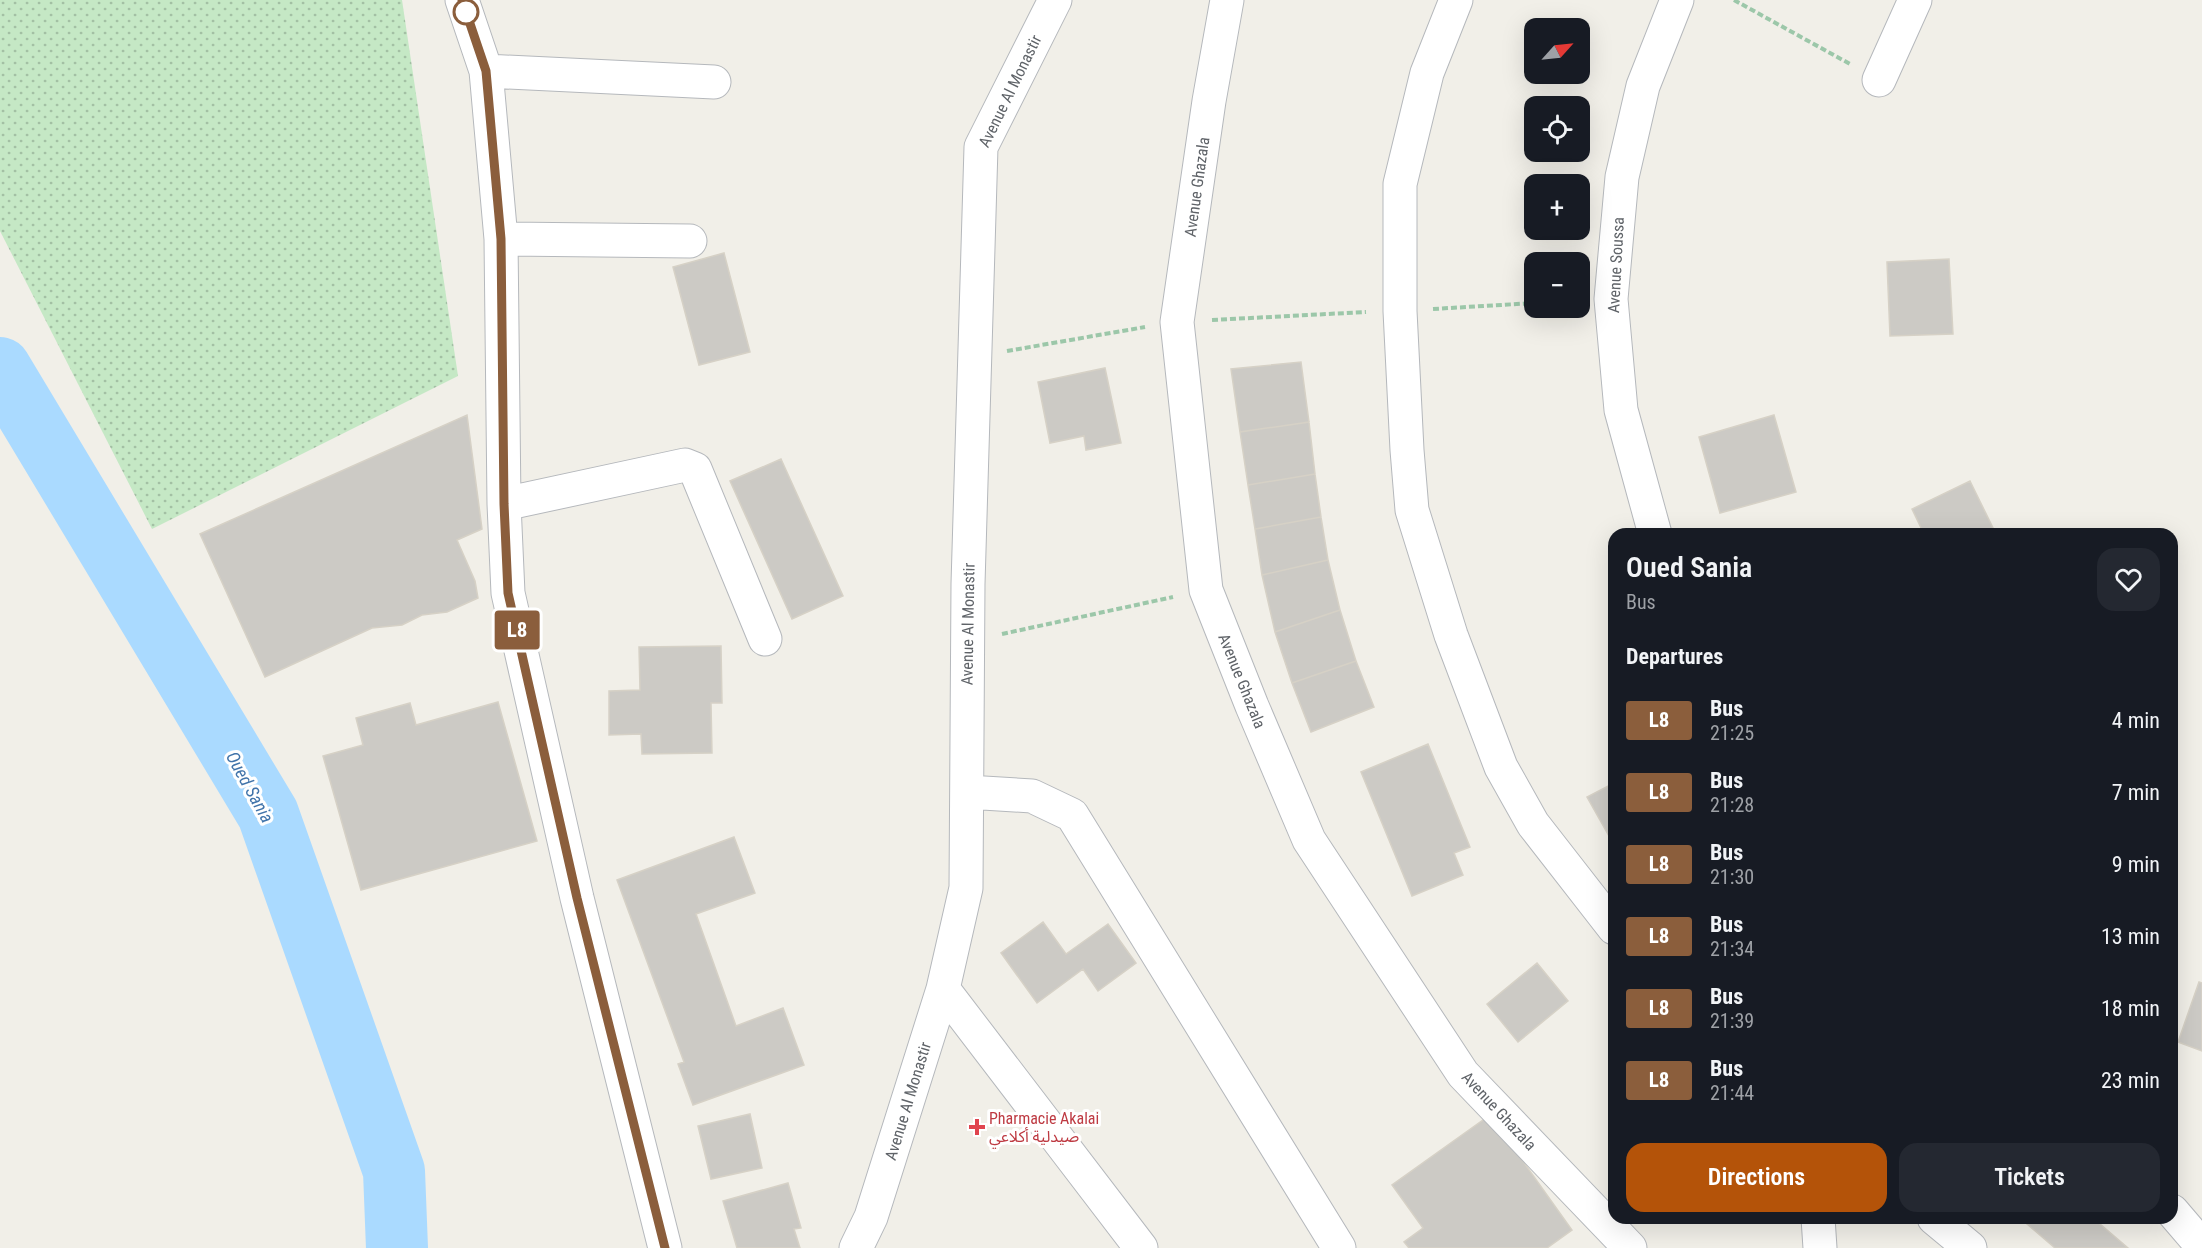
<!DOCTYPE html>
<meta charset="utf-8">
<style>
:root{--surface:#171b24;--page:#242831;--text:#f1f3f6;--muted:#9ea1a6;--accent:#b45309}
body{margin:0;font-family:"Roboto Condensed","Noto Sans Arabic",sans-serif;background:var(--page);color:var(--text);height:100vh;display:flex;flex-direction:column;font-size:22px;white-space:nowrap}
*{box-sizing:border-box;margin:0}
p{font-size:20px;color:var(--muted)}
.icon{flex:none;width:33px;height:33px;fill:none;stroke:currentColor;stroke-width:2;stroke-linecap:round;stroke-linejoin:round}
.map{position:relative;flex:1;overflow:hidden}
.panel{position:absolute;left:1608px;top:528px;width:570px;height:696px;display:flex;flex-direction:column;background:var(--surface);border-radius:18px;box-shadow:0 6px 24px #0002}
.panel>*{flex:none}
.badge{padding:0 12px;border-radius:4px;font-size:21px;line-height:39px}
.needle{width:39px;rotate:63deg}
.controls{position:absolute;left:1524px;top:18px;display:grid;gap:12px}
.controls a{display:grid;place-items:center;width:66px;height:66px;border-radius:12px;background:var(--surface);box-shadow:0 6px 24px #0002;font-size:30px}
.map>.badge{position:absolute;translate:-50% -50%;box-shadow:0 0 0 3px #fff}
h2{padding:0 18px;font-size:22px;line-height:54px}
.round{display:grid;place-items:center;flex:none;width:63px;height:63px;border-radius:18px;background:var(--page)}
.headline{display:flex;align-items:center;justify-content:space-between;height:102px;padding:0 18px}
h1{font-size:28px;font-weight:600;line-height:45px}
.button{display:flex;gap:12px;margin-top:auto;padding:12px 18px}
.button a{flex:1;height:69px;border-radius:18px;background:var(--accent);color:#fff;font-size:24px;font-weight:600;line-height:69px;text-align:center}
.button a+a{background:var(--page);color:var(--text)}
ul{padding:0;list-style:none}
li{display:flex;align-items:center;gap:18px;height:72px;padding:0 18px}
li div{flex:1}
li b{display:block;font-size:22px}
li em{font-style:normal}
li .badge{min-width:66px;font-weight:700;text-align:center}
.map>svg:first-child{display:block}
.grass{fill:url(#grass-dots)}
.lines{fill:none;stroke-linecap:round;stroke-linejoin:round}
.river{stroke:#aadaff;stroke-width:62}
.building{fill:#cccac5;stroke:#d6d1c6;stroke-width:1.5}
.minor-casing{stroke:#b5b8bc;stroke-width:35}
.path{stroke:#9cc7a9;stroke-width:4;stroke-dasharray:6 3;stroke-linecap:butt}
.minor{stroke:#fff;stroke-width:33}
.line-casing{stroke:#fff;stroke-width:14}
.line{stroke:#8b5e3c;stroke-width:9}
.stop-dot{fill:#fff;stroke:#8b5e3c;stroke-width:3}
.health-dot{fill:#e0444e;stroke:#fff;stroke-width:2}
.labels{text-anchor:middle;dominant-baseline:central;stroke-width:6;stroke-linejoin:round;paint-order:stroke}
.street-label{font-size:16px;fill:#5f6368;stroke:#fff}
.health-label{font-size:16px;fill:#be3a42;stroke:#fff;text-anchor:start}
.water-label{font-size:18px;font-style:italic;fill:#4174aa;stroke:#fff}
</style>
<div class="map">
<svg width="2202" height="1248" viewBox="0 0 2202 1248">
<defs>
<pattern id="grass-dots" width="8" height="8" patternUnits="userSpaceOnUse" patternTransform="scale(1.5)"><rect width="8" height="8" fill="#c5e8c5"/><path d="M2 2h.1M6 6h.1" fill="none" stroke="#a3c0a4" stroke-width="1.8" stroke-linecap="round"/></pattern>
</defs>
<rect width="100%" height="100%" fill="#f1efe8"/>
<path class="grass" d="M 0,0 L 402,0 L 458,376 L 152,529 L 0,231 Z"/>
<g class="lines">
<path class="river" d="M 0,368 L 268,814 L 394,1171 L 397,1248"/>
</g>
<path class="building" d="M 724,253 L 750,352 L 699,365 L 673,267 Z
M 1949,259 L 1953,334 L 1890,336 L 1887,262 Z
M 1301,362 L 1309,422 L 1240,432 L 1231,369 Z
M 1105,368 L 1121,443 L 1086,450 L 1084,436 L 1050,443 L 1038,382 Z
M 467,415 L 482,529 L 457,540 L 475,581 L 478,598 L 447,612 L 422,615 L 402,625 L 372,628 L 265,677 L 200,534 Z
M 1774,415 L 1796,492 L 1720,513 L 1699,437 Z
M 1309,422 L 1315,474 L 1248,485 L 1240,432 Z
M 781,459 L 843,596 L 792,619 L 730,481 Z
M 1315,474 L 1321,517 L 1255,529 L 1248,485 Z
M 1970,481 L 1996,534 L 1924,534 L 1912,509 Z
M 1321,517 L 1328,560 L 1262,575 L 1255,529 Z
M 1328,560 L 1340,610 L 1275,632 L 1262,575 Z
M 1340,610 L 1356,661 L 1292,683 L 1275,632 Z
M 721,646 L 722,703 L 711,703 L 712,753 L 642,754 L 641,734 L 609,735 L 609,691 L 640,690 L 639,647 Z
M 1356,661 L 1374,707 L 1311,732 L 1292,683 Z
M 498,702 L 537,841 L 361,890 L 323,756 L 363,745 L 356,718 L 410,703 L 416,725 Z
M 1428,744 L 1470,847 L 1454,853 L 1463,875 L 1412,896 L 1361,772 Z
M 1614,783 L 1614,845 L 1587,797 Z
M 734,837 L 755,893 L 696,914 L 736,1026 L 783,1008 L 804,1065 L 693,1105 L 678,1064 L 684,1062 L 617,880 Z
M 1043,922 L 1066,954 L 1108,924 L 1136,963 L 1098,991 L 1083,969 L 1037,1003 L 1001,953 Z
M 1537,963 L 1568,1001 L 1518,1042 L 1487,1004 Z
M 2199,982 L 2202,983 L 2202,1051 L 2178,1042 Z
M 750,1114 L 762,1168 L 711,1179 L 698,1126 Z
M 1490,1115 L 1572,1230 L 1547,1248 L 1409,1248 L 1404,1242 L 1423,1228 L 1392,1185 Z
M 788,1183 L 801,1228 L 794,1229 L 800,1248 L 737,1248 L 723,1201 Z
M 2020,1218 L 2093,1218 L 2128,1248 L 2055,1248 Z"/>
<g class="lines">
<defs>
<path id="minor" d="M 462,0 L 486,71 L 501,239 L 504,504 L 508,593 L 577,898 L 665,1248
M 1227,0 L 1209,101 L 1177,322 L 1206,590 L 1252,706 L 1309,840 L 1463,1074 L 1630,1248
M 1456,0 L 1427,73 L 1400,184 L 1400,311 L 1407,450 L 1412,510 L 1451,635 L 1501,767 L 1533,824 L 1614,928
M 486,71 L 714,82
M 1879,80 L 1915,0
M 501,239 L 690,241
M 504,504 L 685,465 L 695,469 L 765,639
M 1655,534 L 1621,410 L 1611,299 L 1622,177 L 1643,86 L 1677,0
M 967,792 L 1032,796 L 1072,815 L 1339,1248
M 943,989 L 1141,1248
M 2172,1211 L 2202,1246
M 1818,1218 L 1820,1248
M 1934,1218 L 1970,1248
M 856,1248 L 871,1217 L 943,989 L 966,888 L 968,584 L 981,147 L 1055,0"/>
</defs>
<use href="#minor" class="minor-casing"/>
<path class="path" d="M 1734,0 L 1850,64
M 1433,309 L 1534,303
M 1212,320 L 1366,312
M 1007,351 L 1145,327
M 1002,634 L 1173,597"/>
<use href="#minor" class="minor"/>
</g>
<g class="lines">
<defs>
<path id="line" d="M 462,0 L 486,71 L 501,239 L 504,504 L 508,593 L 577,898 L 665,1248"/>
</defs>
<use href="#line" class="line-casing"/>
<use href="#line" class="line"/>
</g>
<circle class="stop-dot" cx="466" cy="12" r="12"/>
<path class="health-dot" d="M974 1118h6v6h6v6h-6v6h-6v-6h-6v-6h6z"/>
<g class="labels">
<g class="street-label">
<text transform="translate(1010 91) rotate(-64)">Avenue Al Monastir</text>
<text transform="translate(1197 187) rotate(-82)">Avenue Ghazala</text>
<text transform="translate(1616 265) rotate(-87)">Avenue Soussa</text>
<text transform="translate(968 624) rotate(-89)">Avenue Al Monastir</text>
<text transform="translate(1242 681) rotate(68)">Avenue Ghazala</text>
<text transform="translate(908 1101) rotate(-73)">Avenue Al Monastir</text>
<text transform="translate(1499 1111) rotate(47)">Avenue Ghazala</text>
</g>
<g class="health-label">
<text x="989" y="1118">Pharmacie Akalai<tspan x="989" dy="18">صيدلية أكلاعي</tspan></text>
</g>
<g class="water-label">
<text transform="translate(250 787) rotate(61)">Oued Sania</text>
</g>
</g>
</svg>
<div class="controls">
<a><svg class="needle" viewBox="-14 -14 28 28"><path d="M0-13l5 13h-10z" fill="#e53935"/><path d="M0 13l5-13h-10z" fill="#9ea1a6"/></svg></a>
<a><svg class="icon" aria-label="locate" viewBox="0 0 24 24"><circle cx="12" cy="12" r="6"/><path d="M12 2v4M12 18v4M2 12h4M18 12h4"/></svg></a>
<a>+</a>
<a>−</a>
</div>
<b class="badge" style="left:517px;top:630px;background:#8b5e3c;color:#fff">L8</b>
<section class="panel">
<div class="headline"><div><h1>Oued Sania</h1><p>Bus</p></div><a class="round"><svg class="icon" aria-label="heart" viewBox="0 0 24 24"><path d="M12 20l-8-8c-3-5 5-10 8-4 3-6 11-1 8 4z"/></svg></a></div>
<h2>Departures</h2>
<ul>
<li><span class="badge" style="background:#8b5e3c;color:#fff">L8</span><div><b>Bus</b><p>21:25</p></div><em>4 min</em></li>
<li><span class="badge" style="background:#8b5e3c;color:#fff">L8</span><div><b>Bus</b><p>21:28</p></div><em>7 min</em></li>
<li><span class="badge" style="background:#8b5e3c;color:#fff">L8</span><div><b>Bus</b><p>21:30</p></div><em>9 min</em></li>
<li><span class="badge" style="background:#8b5e3c;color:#fff">L8</span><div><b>Bus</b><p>21:34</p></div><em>13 min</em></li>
<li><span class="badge" style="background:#8b5e3c;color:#fff">L8</span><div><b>Bus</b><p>21:39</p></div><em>18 min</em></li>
<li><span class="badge" style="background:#8b5e3c;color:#fff">L8</span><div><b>Bus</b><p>21:44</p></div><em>23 min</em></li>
</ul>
<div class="button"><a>Directions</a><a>Tickets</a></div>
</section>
</div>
